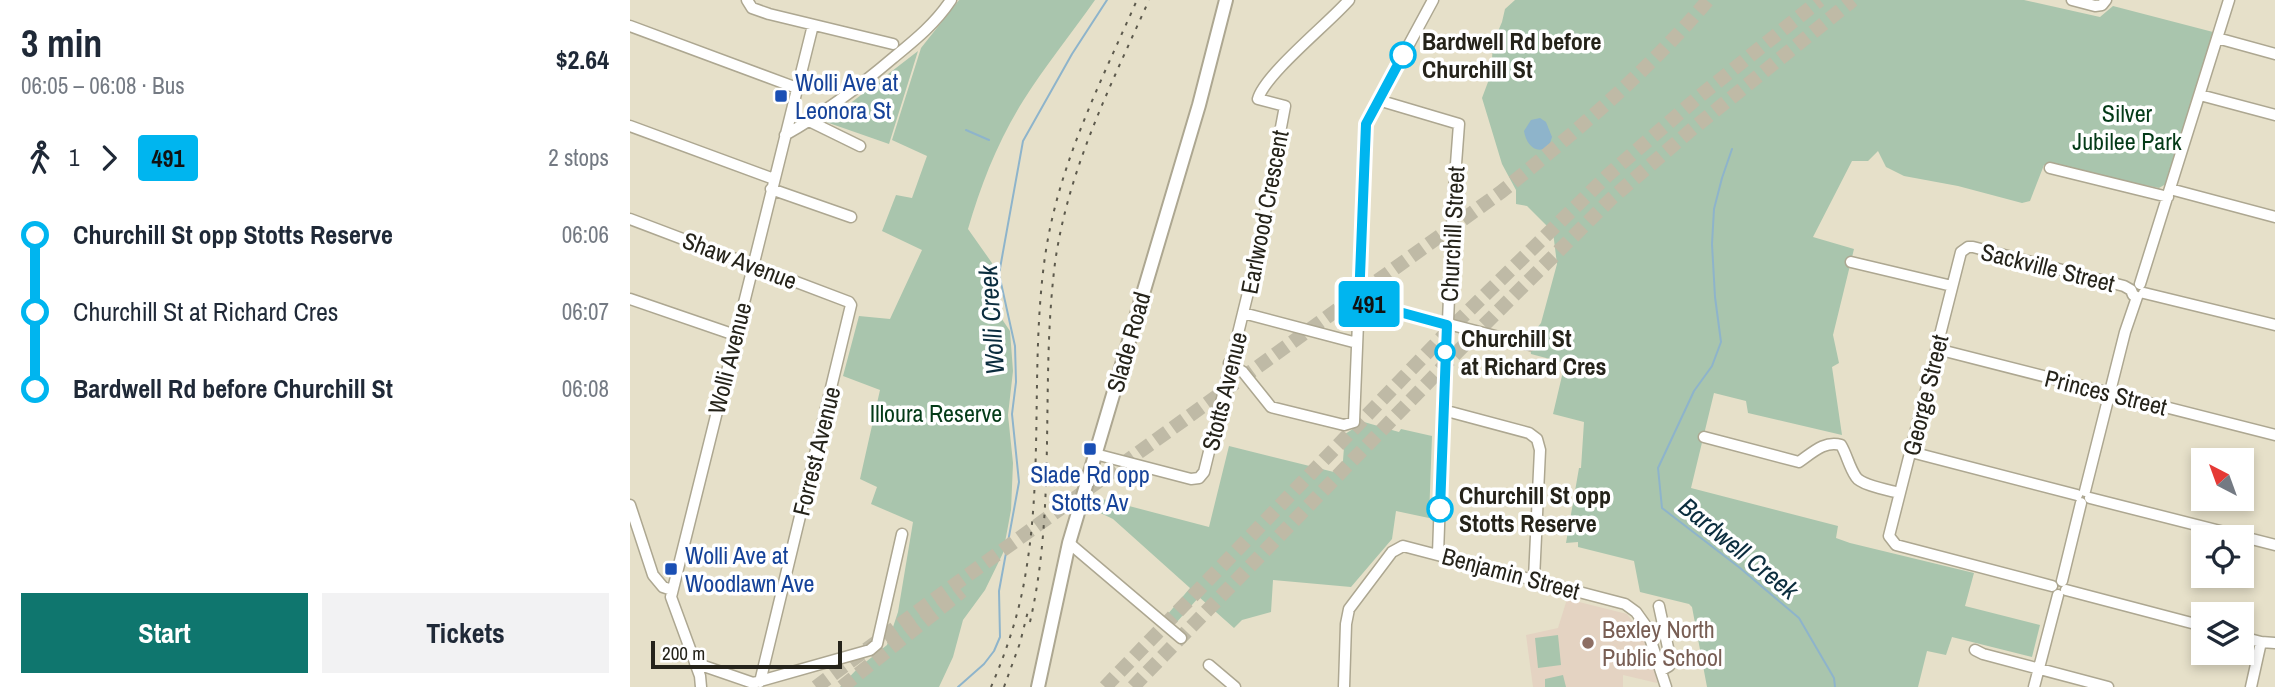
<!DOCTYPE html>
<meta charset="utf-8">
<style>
:root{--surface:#fff;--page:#f2f2f3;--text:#1f2937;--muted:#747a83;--accent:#0f766e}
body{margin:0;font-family:"Archivo Narrow",sans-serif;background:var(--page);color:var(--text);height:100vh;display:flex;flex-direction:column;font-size:26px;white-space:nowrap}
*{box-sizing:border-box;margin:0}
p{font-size:23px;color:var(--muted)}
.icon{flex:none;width:38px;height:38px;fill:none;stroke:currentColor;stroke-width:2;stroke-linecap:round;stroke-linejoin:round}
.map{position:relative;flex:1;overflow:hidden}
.panel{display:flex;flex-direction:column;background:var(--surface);width:630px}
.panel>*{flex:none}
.badge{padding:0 14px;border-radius:5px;font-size:24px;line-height:46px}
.needle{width:46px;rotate:319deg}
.buttons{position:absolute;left:1561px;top:448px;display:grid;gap:14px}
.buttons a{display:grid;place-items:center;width:63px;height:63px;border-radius:0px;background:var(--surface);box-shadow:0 4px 10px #0003;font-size:35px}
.scale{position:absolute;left:21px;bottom:18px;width:191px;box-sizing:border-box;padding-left:7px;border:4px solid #25231a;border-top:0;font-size:19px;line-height:24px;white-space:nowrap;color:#25231a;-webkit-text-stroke:5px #fff;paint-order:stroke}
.map>.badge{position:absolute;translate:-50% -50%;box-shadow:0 0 0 4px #fff}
.legs{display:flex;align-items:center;gap:10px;height:77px;padding:0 21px;font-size:23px}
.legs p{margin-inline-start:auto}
.headline{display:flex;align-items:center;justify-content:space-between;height:119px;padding:0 21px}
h1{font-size:38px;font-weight:700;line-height:52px}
.button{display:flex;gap:14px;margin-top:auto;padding:14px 21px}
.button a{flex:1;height:80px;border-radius:0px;background:var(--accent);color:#fff;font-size:28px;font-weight:700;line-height:80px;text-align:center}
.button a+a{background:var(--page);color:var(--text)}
ul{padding:0 21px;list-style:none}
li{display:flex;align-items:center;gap:24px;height:77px;font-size:26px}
li i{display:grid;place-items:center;width:10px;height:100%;margin:0 9px;background:currentColor}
li i::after{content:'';width:18px;height:18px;margin:-9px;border:5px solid;border-radius:50%;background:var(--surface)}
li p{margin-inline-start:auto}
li:first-child i{background:linear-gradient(#0000 50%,currentColor 0)}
li:last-child i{background:linear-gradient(currentColor 50%,#0000 0)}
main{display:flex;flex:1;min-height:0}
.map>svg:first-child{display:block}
.education{fill:#e4d3c2}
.green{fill:#a9c5ad}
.water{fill:#8eb4cb}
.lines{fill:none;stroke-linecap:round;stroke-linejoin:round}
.stream{stroke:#8eb4cb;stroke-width:2}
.highway-tunnel{stroke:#bfbaa6;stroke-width:14;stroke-dasharray:14 7;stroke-linecap:butt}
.minor-casing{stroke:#ada791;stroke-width:13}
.major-casing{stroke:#ada791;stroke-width:16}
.minor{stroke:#fff;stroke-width:10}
.major{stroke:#fff;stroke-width:12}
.rail{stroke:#5d5a4d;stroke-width:2;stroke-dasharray:3.5 7;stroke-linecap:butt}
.line-1-casing{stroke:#fff;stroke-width:16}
.line-1{stroke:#00b5ef;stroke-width:10}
.stop-1-dot{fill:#fff;stroke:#00b5ef;stroke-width:3.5}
.transit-dot{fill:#1a4fb4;stroke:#fff;stroke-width:2.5}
.education-dot{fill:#8d6e63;stroke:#fff;stroke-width:2.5}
.labels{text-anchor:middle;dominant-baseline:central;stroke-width:7;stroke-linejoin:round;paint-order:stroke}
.stop-label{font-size:24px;font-weight:bold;fill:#25231a;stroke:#fff;text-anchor:start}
.transit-label{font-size:24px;fill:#164399;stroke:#fff;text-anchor:start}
.park-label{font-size:24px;fill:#043b18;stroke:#fff}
.street-label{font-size:24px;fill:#25231a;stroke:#fff}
.education-label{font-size:24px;fill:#785e54;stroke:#fff;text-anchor:start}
.water-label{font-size:26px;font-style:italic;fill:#0b2d3e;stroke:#fff}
</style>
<main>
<section class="panel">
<div class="headline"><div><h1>3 min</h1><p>06:05 – 06:08 · Bus</p></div><b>$2.64</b></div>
<div class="legs"><svg class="icon" aria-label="walk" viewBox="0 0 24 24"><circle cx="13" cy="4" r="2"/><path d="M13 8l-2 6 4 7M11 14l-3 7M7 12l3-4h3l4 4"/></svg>1<svg class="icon" aria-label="forward" viewBox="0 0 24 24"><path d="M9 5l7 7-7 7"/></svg><b class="badge" style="background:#00b5ef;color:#111">491</b><p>2 stops</p></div>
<ul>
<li><i style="color:#00b5ef"></i><b>Churchill St opp Stotts Reserve</b><p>06:06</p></li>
<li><i style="color:#00b5ef"></i><span>Churchill St at Richard Cres</span><p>06:07</p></li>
<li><i style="color:#00b5ef"></i><b>Bardwell Rd before Churchill St</b><p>06:08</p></li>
</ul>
<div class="button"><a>Start</a><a>Tickets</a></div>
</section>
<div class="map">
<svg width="1645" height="687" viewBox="0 0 1645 687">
<rect width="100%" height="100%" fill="#e6e0c9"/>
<path class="education" d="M 937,599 L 997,614 L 1023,649 L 1027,683 L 993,675 L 993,687 L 903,687 L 896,635 L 928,628 Z"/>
<path class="green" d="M 329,0 L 465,0 C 441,34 415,66 393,101 C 368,141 351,184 338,229 L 362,263 L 361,303 L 380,331 L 383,371 L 378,415 L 383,463 L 381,510 L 373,553 L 355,590 L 333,620 L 323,657 L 309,687 L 210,687 L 227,669 L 257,645 L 268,612 L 283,522 L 241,504 L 247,487 L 230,479 L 250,390 L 213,376 L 229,316 L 260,319 L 292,250 L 252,231 L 266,195 L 282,198 L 297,156 L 262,140 L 291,48 Z
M 885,0 L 1394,0 L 1470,17 L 1483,6 L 1583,32 L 1536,184 L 1529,188 L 1414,165 L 1400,201 L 1392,203 L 1328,186 L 1274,176 L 1256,167 L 1248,151 L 1238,161 L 1222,161 L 1183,237 L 1224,249 L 1203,335 L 1209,363 L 1202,367 L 1212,435 L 1118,413 L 1116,401 L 1084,393 L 1061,488 L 1208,526 L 1206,538 L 1220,543 L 1344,573 L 1335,606 L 1410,625 L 1402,657 L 1322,637 L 1316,655 L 1297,651 L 1288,687 L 1077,687 L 1062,607 L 1059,604 L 1010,592 L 1004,561 L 948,547 L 948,542 L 936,543 L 949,468 L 951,468 L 954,422 L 923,414 L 935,363 L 901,354 L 899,338 L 911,323 L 927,264 L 923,232 L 897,206 L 886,204 L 886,190 L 872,164 L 852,98 L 861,74 L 863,43 L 872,22 L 875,9 Z
M 288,51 L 259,144 L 196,122 Z
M 734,422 L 769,432 L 771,429 L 802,436 L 799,518 L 766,511 L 762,539 L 721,587 L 643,580 L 641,612 L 612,620 L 604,628 L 569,597 L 546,623 L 537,615 L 560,588 L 483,519 L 458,507 L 461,496 L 579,527 L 599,446 L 712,474 L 715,434 Z
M 928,635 L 931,665 L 908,668 L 905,638 Z
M 933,675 L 936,687 L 915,687 L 915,679 Z"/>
<path class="water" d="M 910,118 L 916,122 L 922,137 L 919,146 C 906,156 896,144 894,131 L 901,120 Z"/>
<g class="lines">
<path class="stream" d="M 336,130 L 359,140
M 1102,149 L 1092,178 L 1084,209 L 1082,244 L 1085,297 L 1091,342 L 1082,366 L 1064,391 L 1028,468 L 1032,508 L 1110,568 L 1169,618 L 1204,678 L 1205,687
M 328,687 L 354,664 L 364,651 L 370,637 L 369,591 L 389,482 L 382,414 L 386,382 L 385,346 L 369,274 L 393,141 L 442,54 L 477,0"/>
<path class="highway-tunnel" d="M 186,687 L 288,611 L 871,192 C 944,133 1017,73 1078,0
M 212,687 L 332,591
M 475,687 L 820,329 L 978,175 L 1066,99 L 1190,0
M 503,687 L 840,339 L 982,198 L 1061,130 L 1223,0"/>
<defs>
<path id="minor" d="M 117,0 L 122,8 L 139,14 L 263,44
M 1442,0 L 1465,6 L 1472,5 L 1476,0
M 0,26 L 167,88
M 1587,38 L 1645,54
M 1570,95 L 1645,115
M 748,100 L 829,124 L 823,204 L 818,321 L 816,329 L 808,554
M 179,121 L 230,146
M 0,126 L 144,179
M 155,135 C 194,113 229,87 263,58 C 285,40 305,24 321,0
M 1420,168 L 1538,197
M 141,189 L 221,217
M 1540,189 L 1645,217
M 0,219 L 219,302 L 221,305 L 130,682
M 1221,262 L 1322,286
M 1510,284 L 1599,0
M 1514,293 L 1645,325
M 0,299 L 105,335
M 729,301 L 900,345
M 613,313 L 727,343
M 1307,349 L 1645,435
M 599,363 L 613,372 L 641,407 L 714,425 L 724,422 L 736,124 L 803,0
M 813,410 L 899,433 L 907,439 L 910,450 L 904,579
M 1074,437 L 1169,462 C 1182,453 1195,440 1211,445 C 1217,455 1219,467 1226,477 C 1231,485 1258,490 1269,493
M 1281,452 L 1447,495
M 465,454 L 561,479 L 569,478 L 574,472 L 626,260 L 655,106 L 628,99 C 635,74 699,23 719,0
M 1455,491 L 1495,332 L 1507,297
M 1460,498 L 1645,545
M 0,505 L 23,575 L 33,587 L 42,590
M 439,543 L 551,638
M 1432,581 L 1451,503
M 1422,586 L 1266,545 L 1259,536 L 1331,252 L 1338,247 L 1343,247 L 1494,286 L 1501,290 L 1503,295 L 1507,297
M 1436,590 L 1573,626
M 1029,606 L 1040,657 L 1039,666 L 1032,670
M 1612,637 L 1631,642 L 1645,643
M 1345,650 L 1353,654 L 1478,687
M 65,663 L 123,683 L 240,650 L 247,644 L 272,534
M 579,665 L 605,687
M 71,687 L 70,676 L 41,597 L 183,25
M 714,687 L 716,624 L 719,609 L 762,552 L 773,546 L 995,604 L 1006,612 L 1016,626 L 1036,687
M 1404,687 L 1428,595
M 1621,687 L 1631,642"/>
<path id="major" d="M 408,687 L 439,543 L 569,105 L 596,0"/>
</defs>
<use href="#minor" class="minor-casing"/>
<use href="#major" class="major-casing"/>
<use href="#minor" class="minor"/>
<use href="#major" class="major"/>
<path class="rail" d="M 400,622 C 427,504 410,382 425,263 C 438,169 481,85 519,0
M 361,687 C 377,650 390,611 396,571 C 413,470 401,366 414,264 C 426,169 469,86 507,0
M 374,687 L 390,643 L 398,611"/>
</g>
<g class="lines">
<defs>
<path id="line-1" d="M 773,55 L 736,124 L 729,301 L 817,325 L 810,509"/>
</defs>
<use href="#line-1" class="line-1-casing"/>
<use href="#line-1" class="line-1"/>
</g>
<g class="stop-1-dot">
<circle cx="773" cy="55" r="12"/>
<circle cx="815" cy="352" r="9"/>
<circle cx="810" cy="509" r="12"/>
</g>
<g class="transit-dot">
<rect x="144" y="89" width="14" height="14" rx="3.5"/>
<rect x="453" y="442" width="14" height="14" rx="3.5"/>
<rect x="34" y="562" width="14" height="14" rx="3.5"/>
</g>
<circle class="education-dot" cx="958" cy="643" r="7"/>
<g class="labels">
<g class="stop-label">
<text x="792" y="41">Bardwell Rd before<tspan x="792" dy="28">Churchill St</tspan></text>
<text x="831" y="338">Churchill St<tspan x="831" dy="28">at Richard Cres</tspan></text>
<text x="829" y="495">Churchill St opp<tspan x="829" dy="28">Stotts Reserve</tspan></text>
</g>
<g class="transit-label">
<text x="165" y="82">Wolli Ave at<tspan x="165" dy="28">Leonora St</tspan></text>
<text x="460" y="474" text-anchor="middle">Slade Rd opp<tspan x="460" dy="28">Stotts Av</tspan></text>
<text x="55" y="555">Wolli Ave at<tspan x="55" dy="28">Woodlawn Ave</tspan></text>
</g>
<g class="park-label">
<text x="1497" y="113">Silver<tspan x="1497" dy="28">Jubilee Park</tspan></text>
<text x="306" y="413">Illoura Reserve</text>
</g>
<g class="street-label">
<text transform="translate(634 212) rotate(-79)">Earlwood Crescent</text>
<text transform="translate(822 234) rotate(-87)">Churchill Street</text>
<text transform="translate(110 260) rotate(21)">Shaw Avenue</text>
<text transform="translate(1418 267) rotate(14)">Sackville Street</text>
<text transform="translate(498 342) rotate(-74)">Slade Road</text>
<text transform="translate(99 358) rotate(-76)">Wolli Avenue</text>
<text transform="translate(594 391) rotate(-76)">Stotts Avenue</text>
<text transform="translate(1476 392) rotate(14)">Princes Street</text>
<text transform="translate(1295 395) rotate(-76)">George Street</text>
<text transform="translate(186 451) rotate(-76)">Forrest Avenue</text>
<text transform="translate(881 573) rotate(15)">Benjamin Street</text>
</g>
<g class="education-label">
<text x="972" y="629">Bexley North<tspan x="972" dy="28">Public School</tspan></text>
</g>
<g class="water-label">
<text transform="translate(361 320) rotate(-94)">Wolli Creek</text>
<text transform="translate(1109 548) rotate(39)">Bardwell Creek</text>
</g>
</g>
</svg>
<div class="buttons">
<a><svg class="needle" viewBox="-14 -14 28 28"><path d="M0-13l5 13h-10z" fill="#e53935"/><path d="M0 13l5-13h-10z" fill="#747a83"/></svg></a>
<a><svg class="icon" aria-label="locate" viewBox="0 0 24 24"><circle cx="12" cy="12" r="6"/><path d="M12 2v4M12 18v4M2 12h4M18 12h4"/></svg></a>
<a><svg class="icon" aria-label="layers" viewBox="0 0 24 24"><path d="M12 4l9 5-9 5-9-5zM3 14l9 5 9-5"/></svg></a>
</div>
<div class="scale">200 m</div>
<b class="badge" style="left:739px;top:304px;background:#00b5ef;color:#111">491</b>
</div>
</main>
